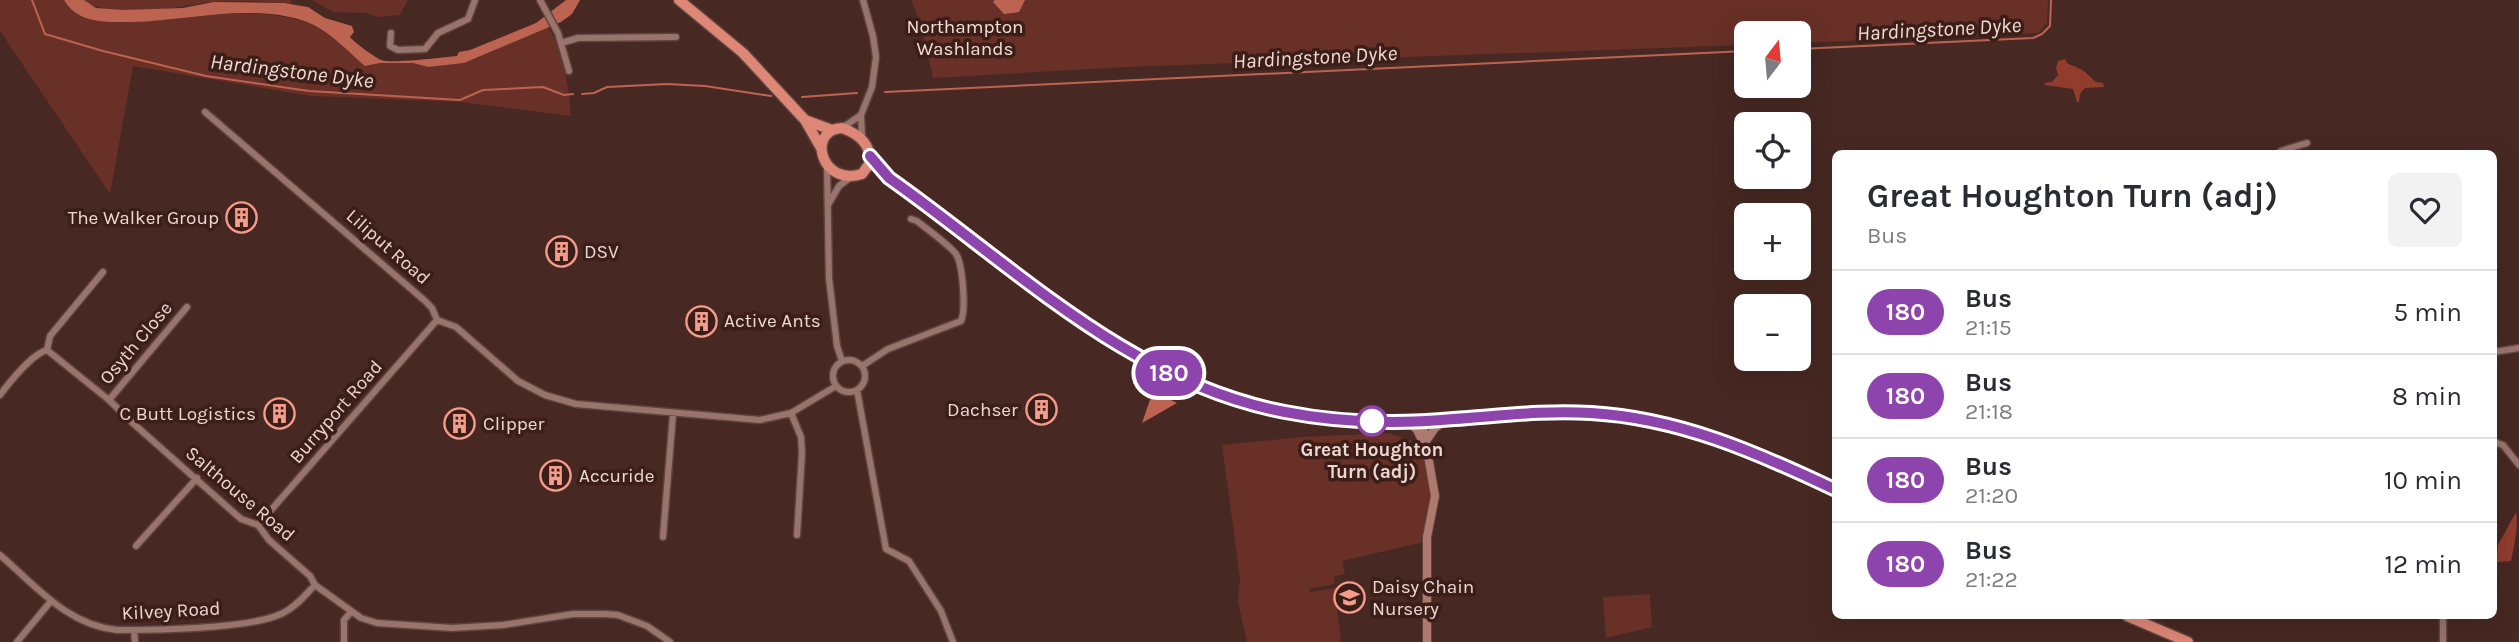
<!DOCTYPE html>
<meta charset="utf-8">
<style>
:root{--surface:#fff;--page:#f2f2f3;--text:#2b2b33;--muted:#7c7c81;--line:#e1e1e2}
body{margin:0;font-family:Karla,sans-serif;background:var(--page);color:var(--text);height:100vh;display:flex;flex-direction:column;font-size:26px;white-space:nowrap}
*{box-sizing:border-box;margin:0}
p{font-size:23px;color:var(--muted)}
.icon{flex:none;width:38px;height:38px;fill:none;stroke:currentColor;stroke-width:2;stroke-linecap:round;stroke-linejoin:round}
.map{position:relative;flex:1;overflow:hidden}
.drawer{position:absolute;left:1832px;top:150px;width:665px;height:469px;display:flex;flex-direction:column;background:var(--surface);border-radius:10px;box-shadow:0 7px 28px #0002}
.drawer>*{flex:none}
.badge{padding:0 14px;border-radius:23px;font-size:24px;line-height:46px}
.needle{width:46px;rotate:16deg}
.fabs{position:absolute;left:1734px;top:21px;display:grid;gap:14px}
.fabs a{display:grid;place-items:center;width:77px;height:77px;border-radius:10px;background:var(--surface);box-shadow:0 7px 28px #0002;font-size:35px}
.map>.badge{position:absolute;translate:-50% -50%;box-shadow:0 0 0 4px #fff}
.round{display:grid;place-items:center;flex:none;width:74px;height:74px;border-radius:10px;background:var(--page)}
.head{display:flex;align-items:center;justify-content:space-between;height:119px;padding:0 35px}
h1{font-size:33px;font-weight:700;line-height:52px}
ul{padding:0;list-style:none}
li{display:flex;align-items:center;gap:21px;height:84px;padding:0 35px;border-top:2px solid var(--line)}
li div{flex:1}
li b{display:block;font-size:26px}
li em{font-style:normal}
li .badge{min-width:77px;font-weight:700;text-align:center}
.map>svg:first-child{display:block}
.green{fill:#683026}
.forest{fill:#923c2e}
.water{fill:#bd6352}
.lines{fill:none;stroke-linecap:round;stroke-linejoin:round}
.stream{stroke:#bd6352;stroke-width:2}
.street-casing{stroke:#5e443f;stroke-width:9}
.secondary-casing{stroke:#5e443f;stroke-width:10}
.highway-casing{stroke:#5e443f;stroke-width:13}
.street{stroke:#99746c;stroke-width:6}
.secondary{stroke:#ae7a6f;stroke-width:8}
.highway{stroke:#de8777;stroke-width:10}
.line-casing{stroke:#fff;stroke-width:16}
.line{stroke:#8e44ad;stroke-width:10}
.stop-dot{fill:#fff;stroke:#8e44ad;stroke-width:3.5}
.labels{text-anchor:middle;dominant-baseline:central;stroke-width:7;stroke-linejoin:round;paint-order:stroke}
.park-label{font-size:19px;fill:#f6dcd6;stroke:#3c1e18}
.poi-label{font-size:19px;fill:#ecd7d3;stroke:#3c1e18;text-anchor:start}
.street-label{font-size:19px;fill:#ecd7d3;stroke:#3c1e18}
.stop-label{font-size:19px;font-weight:bold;fill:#ecd7d3;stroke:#3c1e18}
.water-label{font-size:21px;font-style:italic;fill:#f3d9d4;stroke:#3c1e18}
</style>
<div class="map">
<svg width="2519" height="642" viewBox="0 0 2519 642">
<rect width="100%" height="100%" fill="#472822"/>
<path class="green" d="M 0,0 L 64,0 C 67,5 73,12 79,15 C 95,23 115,22 132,22 C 186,21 246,5 299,20 C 326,27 345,48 365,66 L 380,63 L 413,63 L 428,67 L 464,63 L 548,27 C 564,53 569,87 571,116 L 460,102 L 311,96 L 133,66 L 110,194 L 0,31 Z
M 84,0 L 291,0 L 291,4 C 266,1 238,0 213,2 C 180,6 112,22 84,0 Z
M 312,0 L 408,0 L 400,15 L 377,17 L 367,13 L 333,12 Z
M 911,0 L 2048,0 L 2047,23 L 2038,33 L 1799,43 L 1799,33 L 1746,33 L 1746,45 L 1126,67 L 933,78 L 920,22 Z
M 1389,433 L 1421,444 C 1425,459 1432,476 1431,493 C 1431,510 1423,525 1424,542 L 1342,561 L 1345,574 L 1334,576 L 1335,584 L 1309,589 L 1310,592 L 1335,588 L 1341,642 L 1247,642 L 1238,602 L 1240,578 L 1222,445 L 1301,437 Z
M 1650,594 L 1652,627 L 1606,638 L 1603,597 Z"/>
<path class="forest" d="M 2065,59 L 2068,64 C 2085,70 2083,70 2096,82 L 2103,83 L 2104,87 L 2085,88 L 2080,94 L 2079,102 L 2077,102 L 2073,89 L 2045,85 L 2044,83 L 2052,82 L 2058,75 L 2056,68 L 2058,61 Z
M 2516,512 C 2519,525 2514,546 2511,561 L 2497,562 L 2498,545 Z"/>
<path class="water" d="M 64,0 L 84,0 L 96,8 L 123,10 L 183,8 L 214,2 L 284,3 L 308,7 L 325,18 L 352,26 L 354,32 L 350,37 C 355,43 373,56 381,60 C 391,64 445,57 457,56 L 459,52 L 470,50 L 536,23 L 566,0 L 580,0 L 572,14 L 561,22 L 464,63 L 428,67 L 413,63 L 380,63 L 365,66 C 346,50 328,29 304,21 C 250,3 188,21 132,22 C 117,22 103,23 89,19 C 78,16 69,9 64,0 Z
M 995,0 L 1025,0 L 1019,12 L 1004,14 L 993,2 Z
M 1153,391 L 1177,403 L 1142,423 Z"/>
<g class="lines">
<path class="stream" d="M 32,0 L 45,34 L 103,51 L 206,76 L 309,91 L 460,100 L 483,90 L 543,87 L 564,95 L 573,94
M 1799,49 L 2033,38 L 2042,34 L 2050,26 L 2051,0
M 885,92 L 1746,51
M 582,94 L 594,93 L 607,87 L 667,84 L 705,86 L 771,96
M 802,97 L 857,93"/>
<defs>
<path id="street" d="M 540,0 L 558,33 L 569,71
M 391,33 L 390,46 L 398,50 L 425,49 L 438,33 L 468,19 L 475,0
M 561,43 L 578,38 L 676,37
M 205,112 L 424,300 L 432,308 L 437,320 L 456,327 L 518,381 L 545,395 L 576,404 L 760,420 L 791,413 L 836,386
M 842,128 L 861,115
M 862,137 L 861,115 L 872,87 L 876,57 L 873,36 L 863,0
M 2278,154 L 2281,151 L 2307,143
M 827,166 L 829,278 L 837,346 L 842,361
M 828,205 L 839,186 L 851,177
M 47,350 L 109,400 L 135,425 L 241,519 L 258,525 L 269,540 L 310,576 L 315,585 L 361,618 L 377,623 L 452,628 L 503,625 L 573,614 L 605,614 L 618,615 L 647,626 L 670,642
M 2494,352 L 2519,348
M833 376a16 16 0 1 1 32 0a16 16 0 1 1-32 0Z
M 862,366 L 888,349 L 961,321 C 966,310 963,265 956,254 C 948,244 928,230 917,221 L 911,219
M 857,390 L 886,549 L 909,561 L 941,611 L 953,642
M 0,395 C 9,383 32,354 47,350 L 50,336 L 103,272
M 109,400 L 187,307
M 791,413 L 801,437 L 802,453 L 797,535
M 2494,442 L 2503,445 L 2519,465
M 258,525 L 437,320
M 663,537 L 673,414
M 136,546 L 197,478
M 0,555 C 36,586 67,625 117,630 C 156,630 251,629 283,613 C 296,607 305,595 315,585
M 2443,616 L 2443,642
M 134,630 L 135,642
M 17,642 L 51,601
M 344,642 L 344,620 L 351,612"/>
<path id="secondary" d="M 1408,421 L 1417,430 L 1424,444 L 1435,428 L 1446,420
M 1422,421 L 1435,496 L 1427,537 L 1427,642"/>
<path id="highway" d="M 679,0 L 743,53 L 805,120 L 832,130
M 805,120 L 821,148
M 842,128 C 859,134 871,144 870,163 L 862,174 C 821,187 806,130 842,128 Z
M 870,156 L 889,178 C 1014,265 1129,383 1285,412 C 1338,422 1395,423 1448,420 C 1495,417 1544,410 1591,413 C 1679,418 1758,453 1836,490
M 2127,616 L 2188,642"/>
</defs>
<use href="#street" class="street-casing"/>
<use href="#secondary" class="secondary-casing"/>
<use href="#highway" class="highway-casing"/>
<use href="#street" class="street"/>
<use href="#secondary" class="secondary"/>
<use href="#highway" class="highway"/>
</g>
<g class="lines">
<defs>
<path id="line" d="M 870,156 L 889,178 C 1014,266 1130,383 1285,412 C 1340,423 1398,424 1454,419 C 1499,416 1545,410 1591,413 C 1679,418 1758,453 1836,490"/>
</defs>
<use href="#line" class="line-casing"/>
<use href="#line" class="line"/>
</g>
<defs>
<symbol id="building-ring" viewBox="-11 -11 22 22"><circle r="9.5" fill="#3c1e18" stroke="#f49d8c" stroke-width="1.5"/><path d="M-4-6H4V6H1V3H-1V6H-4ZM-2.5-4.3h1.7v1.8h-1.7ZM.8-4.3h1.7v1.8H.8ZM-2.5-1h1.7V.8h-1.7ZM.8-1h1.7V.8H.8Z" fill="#f49d8c"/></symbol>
<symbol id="school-ring" viewBox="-11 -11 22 22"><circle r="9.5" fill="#3c1e18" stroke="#f49d8c" stroke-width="1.5"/><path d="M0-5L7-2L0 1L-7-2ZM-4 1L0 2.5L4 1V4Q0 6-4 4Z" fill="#f49d8c"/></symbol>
</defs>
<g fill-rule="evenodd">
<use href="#building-ring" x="224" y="200" width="35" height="35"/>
<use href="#building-ring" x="544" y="234" width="35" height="35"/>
<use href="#building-ring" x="684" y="304" width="35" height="35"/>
<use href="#building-ring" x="1024" y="392" width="35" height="35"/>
<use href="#building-ring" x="262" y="396" width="35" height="35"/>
<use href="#building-ring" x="442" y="406" width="35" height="35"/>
<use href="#building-ring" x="538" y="458" width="35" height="35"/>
<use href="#school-ring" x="1332" y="580" width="35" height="35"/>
</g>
<circle class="stop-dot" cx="1372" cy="421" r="14"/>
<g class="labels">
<g class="park-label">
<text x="965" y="27">Northampton<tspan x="965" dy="22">Washlands</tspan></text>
</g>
<g class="poi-label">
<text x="219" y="218" text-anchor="end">The Walker Group</text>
<text x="584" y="252">DSV</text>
<text x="724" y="321">Active Ants</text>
<text x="1018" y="410" text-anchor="end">Dachser</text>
<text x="256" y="414" text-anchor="end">C Butt Logistics</text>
<text x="483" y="424">Clipper</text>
<text x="579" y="476">Accuride</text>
<text x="1372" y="587">Daisy Chain<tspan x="1372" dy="22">Nursery</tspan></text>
</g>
<g class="street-label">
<text transform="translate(388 247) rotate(41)">Liliput Road</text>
<text transform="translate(136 343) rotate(-50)">Osyth Close</text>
<text transform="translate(336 412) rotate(-49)">Burryport Road</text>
<text transform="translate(240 494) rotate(40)">Salthouse Road</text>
<text transform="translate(171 611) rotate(-3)">Kilvey Road</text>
</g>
<g class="stop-label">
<text x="1372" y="450">Great Houghton<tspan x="1372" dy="22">Turn (adj)</tspan></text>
</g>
<g class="water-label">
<text transform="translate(1939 29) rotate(-3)">Hardingstone Dyke</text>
<text transform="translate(1315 57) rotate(-3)">Hardingstone Dyke</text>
<text transform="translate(292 71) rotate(7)">Hardingstone Dyke</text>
</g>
</g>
</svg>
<div class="fabs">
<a><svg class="needle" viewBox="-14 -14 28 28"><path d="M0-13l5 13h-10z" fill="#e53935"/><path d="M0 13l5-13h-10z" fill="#7c7c81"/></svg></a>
<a><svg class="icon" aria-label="locate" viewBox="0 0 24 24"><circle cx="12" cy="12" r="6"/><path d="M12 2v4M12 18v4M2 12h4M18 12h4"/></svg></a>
<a>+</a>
<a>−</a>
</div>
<b class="badge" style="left:1169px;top:373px;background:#8e44ad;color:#fff">180</b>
<section class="drawer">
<div class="head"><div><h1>Great Houghton Turn (adj)</h1><p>Bus</p></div><a class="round"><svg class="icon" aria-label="heart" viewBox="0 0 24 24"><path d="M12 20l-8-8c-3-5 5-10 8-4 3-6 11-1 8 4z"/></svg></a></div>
<ul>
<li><span class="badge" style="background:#8e44ad;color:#fff">180</span><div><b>Bus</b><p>21:15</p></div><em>5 min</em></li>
<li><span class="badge" style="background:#8e44ad;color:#fff">180</span><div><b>Bus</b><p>21:18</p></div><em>8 min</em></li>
<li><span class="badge" style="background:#8e44ad;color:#fff">180</span><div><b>Bus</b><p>21:20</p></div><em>10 min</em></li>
<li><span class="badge" style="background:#8e44ad;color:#fff">180</span><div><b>Bus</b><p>21:22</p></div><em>12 min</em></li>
</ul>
</section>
</div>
